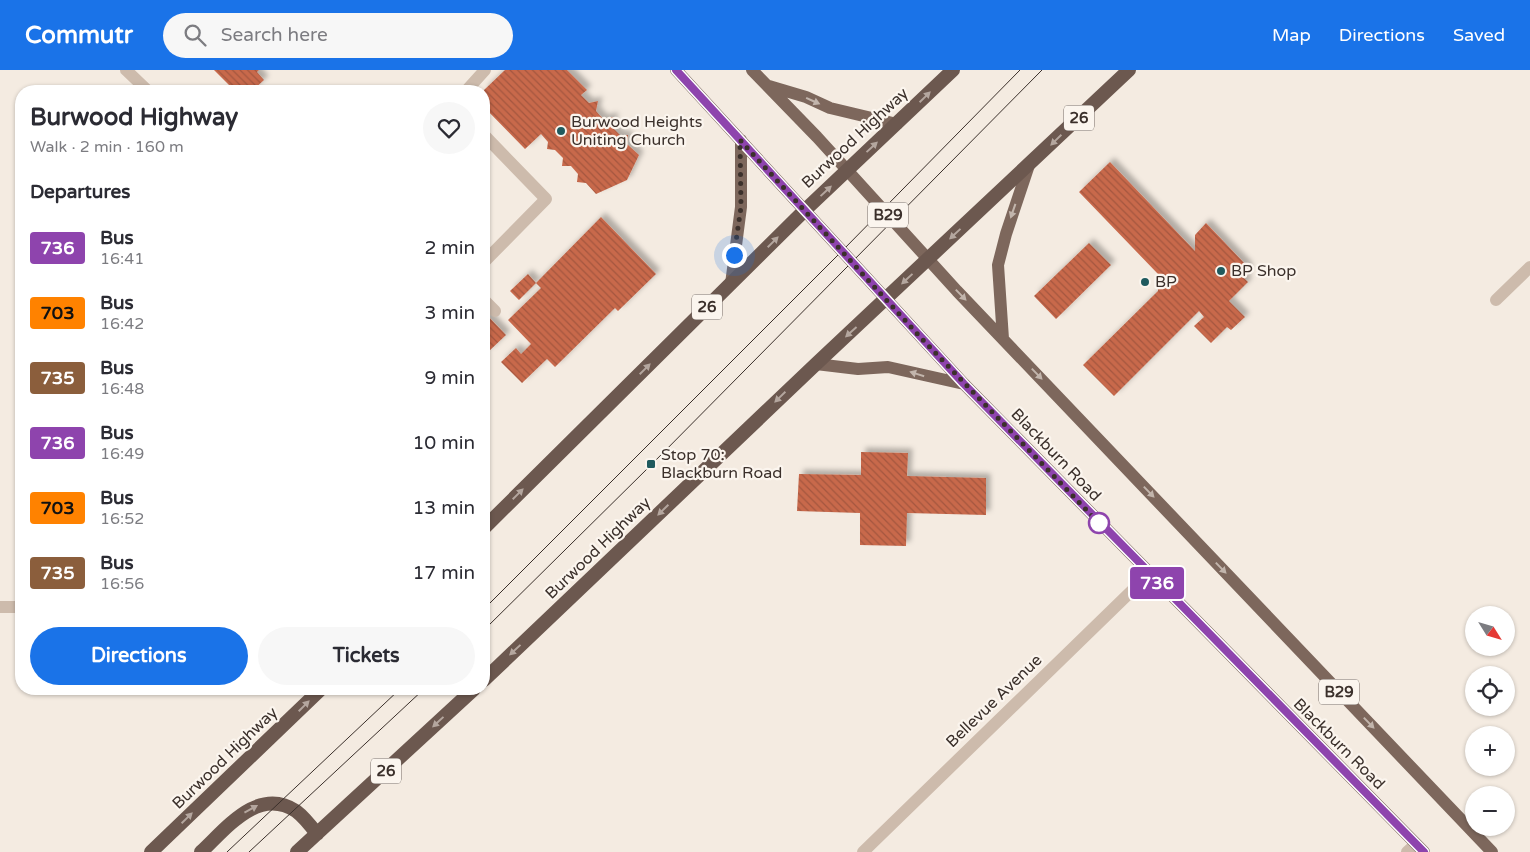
<!DOCTYPE html>
<meta charset="utf-8">
<style>
:root{--surface:#fff;--page:#f7f7f7;--text:#2b2b33;--muted:#7c7c81;--accent:#1a73e8}
body{margin:0;font-family:"Varela Round",sans-serif;background:var(--page);color:var(--text);height:100vh;display:flex;flex-direction:column;font-size:19px;white-space:nowrap}
*{box-sizing:border-box;margin:0}
p{font-size:16px;color:var(--muted)}
.icon{flex:none;width:28px;height:28px;fill:none;stroke:currentColor;stroke-width:2;stroke-linecap:round;stroke-linejoin:round}
.map{position:relative;flex:1;overflow:hidden}
.panel{position:absolute;left:15px;top:15px;width:475px;height:610px;display:flex;flex-direction:column;background:var(--surface);border-radius:20px;box-shadow:0 1px 4px #0004}
.panel>*{flex:none}
.badge{padding:0 10px;border-radius:4px;font-size:18px;line-height:32px}
.needle{width:32px;rotate:127deg}
.fabs{position:absolute;left:1465px;top:536px;display:grid;gap:10px}
.fabs a{display:grid;place-items:center;width:50px;height:50px;border-radius:50%;background:var(--surface);box-shadow:0 1px 4px #0004;font-size:25px}
.you{position:absolute;width:25px;height:25px;margin:-12px;border:4px solid #fff;border-radius:50%;background:#1a73e8;box-shadow:0 0 0 8px #1a73e833}
.map>.badge{position:absolute;translate:-50% -50%;box-shadow:0 0 0 2px #fff}
h2{padding:0 15px;font-size:19px;line-height:45px}
.round{display:grid;place-items:center;flex:none;width:52px;height:52px;border-radius:26px;background:var(--page)}
.overview{display:flex;align-items:center;justify-content:space-between;height:85px;padding:0 15px}
h1{font-size:24px;font-weight:800;line-height:38px}
.primary-button{display:flex;gap:10px;margin-top:auto;padding:10px 15px}
.primary-button a{flex:1;height:58px;border-radius:30px;background:var(--accent);color:#fff;font-size:20px;font-weight:800;line-height:58px;text-align:center}
.primary-button a+a{background:var(--page);color:var(--text)}
ul{padding:0;list-style:none}
li{display:flex;align-items:center;gap:15px;height:65px;padding:0 15px}
li div{flex:1}
li b{display:block;font-size:19px}
li em{font-style:normal}
li .badge{min-width:55px;font-weight:700;text-align:center}
header{display:flex;align-items:center;gap:30px;box-sizing:border-box;height:70px;padding:0 25px;background:var(--accent);color:#fff}
header strong{font-size:24px}
nav{display:flex;gap:28px;margin-inline-start:auto;font-size:18px}
.search{width:350px;height:45px;background:var(--page);display:flex;align-items:center;gap:12px;box-sizing:border-box;padding:0 18px;border-radius:28px;color:var(--muted);font-size:19px}
.map>svg:first-child{display:block}
.building{fill:url(#building-back-hatch);filter:url(#shadow)}
.lines{fill:none;stroke-linecap:round;stroke-linejoin:round}
.service{stroke:#cdbbac;stroke-width:12}
.minor{stroke:#cdbbac;stroke-width:12}
.primary{stroke:#7d675c;stroke-width:12}
.trunk{stroke:#6c584f;stroke-width:14}
.tram{stroke:#3b302b;stroke-width:1}
.oneway{fill:#b4a69e}
.oneway2{fill:#c2b5ac}
.line-casing{stroke:#fff;stroke-width:11}
.line{stroke:#8e44ad;stroke-width:8}
.walk{stroke:#3b302b;stroke-width:5;stroke-dasharray:0 9}
.poi-dot{fill:#1f5a5e;stroke:#fbf5ee;stroke-width:2}
.stop-dot{fill:#fff;stroke:#8e44ad;stroke-width:2.5}
.labels{text-anchor:middle;dominant-baseline:central;stroke-width:4.5;stroke-linejoin:round;paint-order:stroke}
.shield{fill:#fbf5ee;stroke:#756b66;stroke-width:1}
.shield-label{font-size:15px;font-weight:bold;fill:#3b302b}
.poi-label{font-size:16px;fill:#3b302b;stroke:#fbf5ee;text-anchor:start}
.street-label{font-size:16px;fill:#3b302b;stroke:#fbf5ee}
</style>
<header>
<strong>Commutr</strong>
<div class="search"><svg class="icon" aria-label="search" viewBox="0 0 24 24"><circle cx="10" cy="10" r="6"/><path d="M15 15l6 6"/></svg>Search here</div>
<nav><a>Map</a><a>Directions</a><a>Saved</a></nav>
</header>
<div class="map">
<svg width="1530" height="782" viewBox="0 0 1530 782">
<defs>
<pattern id="building-back-hatch" width="6" height="6" patternUnits="userSpaceOnUse" patternTransform="scale(1.25)"><rect width="6" height="6" fill="#c8694b"/><path d="M-1 5l2 2M0 0l6 6M5-1l2 2" fill="none" stroke="#a4573f"/></pattern>
<filter id="shadow"><feDropShadow dx="4.5" dy="-4.5" stdDeviation="2.5" flood-color="#0004"/></filter>
</defs>
<rect width="100%" height="100%" fill="#f4ebe1"/>
<path class="building" d="M 214,0 L 259,0 L 257,2 L 264,10 L 252,21 L 235,21 Z
M 505,0 L 567,0 L 587,20 L 581,25 L 589,33 L 598,31 L 596,41 L 603,49 L 614,47 L 612,57 L 620,65 L 628,65 L 627,74 L 639,85 L 627,110 L 596,124 L 586,113 L 577,112 L 578,104 L 571,96 L 562,96 L 563,88 L 555,80 L 547,79 L 548,72 L 541,64 L 525,79 L 484,37 L 484,20 Z
M 1110,92 L 1195,181 L 1195,165 L 1206,153 L 1248,197 L 1247,205 L 1244,208 L 1248,212 L 1229,231 L 1245,247 L 1231,260 L 1227,257 L 1211,273 L 1194,256 L 1204,247 L 1199,241 L 1114,326 L 1083,295 L 1158,221 L 1158,204 L 1079,122 Z
M 601,147 L 656,204 L 618,241 L 615,238 L 555,297 L 547,289 L 522,313 L 501,292 L 516,278 L 521,284 L 531,274 L 508,250 L 541,218 L 536,213 Z
M 1089,173 L 1111,195 L 1056,249 L 1034,226 Z
M 528,204 L 536,213 L 519,230 L 510,221 Z
M 484,242 L 506,265 L 488,282 L 484,278 Z
M 861,382 L 908,383 L 907,406 L 986,408 L 986,445 L 907,443 L 906,476 L 860,475 L 860,443 L 797,441 L 799,404 L 861,405 Z"/>
<g class="lines">
<path class="service" d="M 466,21 L 485,0
M 484,65 L 546,129 L 484,192
M 484,230 L 495,241"/>
<path class="minor" d="M 126,0 L 148,21
M 1496,230 L 1530,197
M 0,537 L 21,537
M 863,782 L 1149,504
M 1407,782 L 1416,774"/>
<path class="primary" d="M 676,0 L 964,314 L 1424,782
M 752,0 L 817,67 L 957,221 L 1492,782
M 769,16 L 806,27 L 830,38 L 897,54
M 731,214 L 741,137 L 741,70
M 1003,269 L 998,195 L 1006,164 L 1029,95
M 816,294 L 858,299 L 888,297 L 964,314"/>
<path class="trunk" d="M 484,458 L 804,141 L 953,0
M 484,610 L 816,294 L 1129,0
M 151,782 L 321,619
M 201,782 C 226,759 258,716 296,741 C 304,747 311,756 317,764
M 297,782 L 474,619"/>
<path class="tram" d="M 484,539 L 842,181 L 1020,0
M 484,560 L 649,397 L 1042,0
M 227,782 L 400,619
M 249,782 L 424,619"/>
</g>
<defs><path id="oneway-solid" d="M-6-.8H1V-3.2L6.5 0L1 3.2V.8H-6Z" transform="scale(1.25)"/></defs>
<g class="oneway">
<use href="#oneway-solid" transform="translate(925 27) rotate(-44)"/>
<use href="#oneway-solid" transform="translate(1056 70) rotate(136)"/>
<use href="#oneway-solid" transform="translate(872 77) rotate(-43)"/>
<use href="#oneway-solid" transform="translate(826 121) rotate(-43)"/>
<use href="#oneway-solid" transform="translate(955 164) rotate(137)"/>
<use href="#oneway-solid" transform="translate(773 172) rotate(-45)"/>
<use href="#oneway-solid" transform="translate(907 209) rotate(137)"/>
<use href="#oneway-solid" transform="translate(851 262) rotate(138)"/>
<use href="#oneway-solid" transform="translate(645 299) rotate(-45)"/>
<use href="#oneway-solid" transform="translate(780 327) rotate(136)"/>
<use href="#oneway-solid" transform="translate(518 424) rotate(-45)"/>
<use href="#oneway-solid" transform="translate(663 440) rotate(136)"/>
<use href="#oneway-solid" transform="translate(515 580) rotate(137)"/>
<use href="#oneway-solid" transform="translate(304 636) rotate(-45)"/>
<use href="#oneway-solid" transform="translate(438 652) rotate(137)"/>
<use href="#oneway-solid" transform="translate(251 739) rotate(-29)"/>
<use href="#oneway-solid" transform="translate(187 748) rotate(-44)"/>
</g>
<g class="oneway2">
<use href="#oneway-solid" transform="translate(813 31) rotate(24)"/>
<use href="#oneway-solid" transform="translate(1013 141) rotate(109)"/>
<use href="#oneway-solid" transform="translate(961 225) rotate(46)"/>
<use href="#oneway-solid" transform="translate(917 304) rotate(-163)"/>
<use href="#oneway-solid" transform="translate(1037 304) rotate(46)"/>
<use href="#oneway-solid" transform="translate(1149 422) rotate(46)"/>
<use href="#oneway-solid" transform="translate(1221 498) rotate(46)"/>
<use href="#oneway-solid" transform="translate(1369 653) rotate(46)"/>
</g>
<g class="lines">
<defs>
<path id="line" d="M 676,0 L 964,314 L 1424,782"/>
</defs>
<use href="#line" class="line-casing"/>
<use href="#line" class="line"/>
<path class="walk" d="M 734,185 L 741,137 L 740,70 L 923,270 L 1099,453"/>
</g>
<g class="poi-dot">
<circle cx="561" cy="61" r="5"/>
<circle cx="1221" cy="201" r="5"/>
<circle cx="1145" cy="212" r="5"/>
<rect x="646" y="389" width="10" height="10" rx="2.5"/>
</g>
<circle class="stop-dot" cx="1099" cy="453" r="10"/>
<g class="labels">
<g class="shield">
<rect x="1064" y="35.5" width="30" height="25" rx="4"/>
<rect x="868" y="132.5" width="40" height="25" rx="4"/>
<rect x="692" y="224.5" width="30" height="25" rx="4"/>
<rect x="1319" y="609.5" width="40" height="25" rx="4"/>
<rect x="371" y="688.5" width="30" height="25" rx="4"/>
</g>
<g class="shield-label">
<text x="1079" y="48">26</text>
<text x="888" y="145">B29</text>
<text x="707" y="237">26</text>
<text x="1339" y="622">B29</text>
<text x="386" y="701">26</text>
</g>
<g class="poi-label">
<text x="571" y="52">Burwood Heights<tspan x="571" dy="18">Uniting Church</tspan></text>
<text x="1231" y="201">BP Shop</text>
<text x="1155" y="212">BP</text>
<text x="661" y="385">Stop 70:<tspan x="661" dy="18">Blackburn Road</tspan></text>
</g>
<g class="street-label">
<text transform="translate(855 68) rotate(-43)">Burwood Highway</text>
<text transform="translate(1056 385) rotate(46)">Blackburn Road</text>
<text transform="translate(598 478) rotate(-44)">Burwood Highway</text>
<text transform="translate(994 631) rotate(-44)">Bellevue Avenue</text>
<text transform="translate(1339 674) rotate(45)">Blackburn Road</text>
<text transform="translate(225 688) rotate(-44)">Burwood Highway</text>
</g>
</g>
</svg>
<div class="fabs">
<a><svg class="needle" viewBox="-14 -14 28 28"><path d="M0-13l5 13h-10z" fill="#e53935"/><path d="M0 13l5-13h-10z" fill="#7c7c81"/></svg></a>
<a><svg class="icon" aria-label="locate" viewBox="0 0 24 24"><circle cx="12" cy="12" r="6"/><path d="M12 2v4M12 18v4M2 12h4M18 12h4"/></svg></a>
<a>+</a>
<a>−</a>
</div>
<div class="you" style="left:734px;top:185px"></div>
<b class="badge" style="left:1157px;top:513px;background:#8e44ad;color:#fff">736</b>
<section class="panel">
<div class="overview"><div><h1>Burwood Highway</h1><p>Walk · 2 min · 160 m</p></div><a class="round"><svg class="icon" aria-label="heart" viewBox="0 0 24 24"><path d="M12 20l-8-8c-3-5 5-10 8-4 3-6 11-1 8 4z"/></svg></a></div>
<h2>Departures</h2>
<ul>
<li><span class="badge" style="background:#8e44ad;color:#fff">736</span><div><b>Bus</b><p>16:41</p></div><em>2 min</em></li>
<li><span class="badge" style="background:#ff8200;color:#111">703</span><div><b>Bus</b><p>16:42</p></div><em>3 min</em></li>
<li><span class="badge" style="background:#8b5e3c;color:#fff">735</span><div><b>Bus</b><p>16:48</p></div><em>9 min</em></li>
<li><span class="badge" style="background:#8e44ad;color:#fff">736</span><div><b>Bus</b><p>16:49</p></div><em>10 min</em></li>
<li><span class="badge" style="background:#ff8200;color:#111">703</span><div><b>Bus</b><p>16:52</p></div><em>13 min</em></li>
<li><span class="badge" style="background:#8b5e3c;color:#fff">735</span><div><b>Bus</b><p>16:56</p></div><em>17 min</em></li>
</ul>
<div class="primary-button"><a>Directions</a><a>Tickets</a></div>
</section>
</div>
